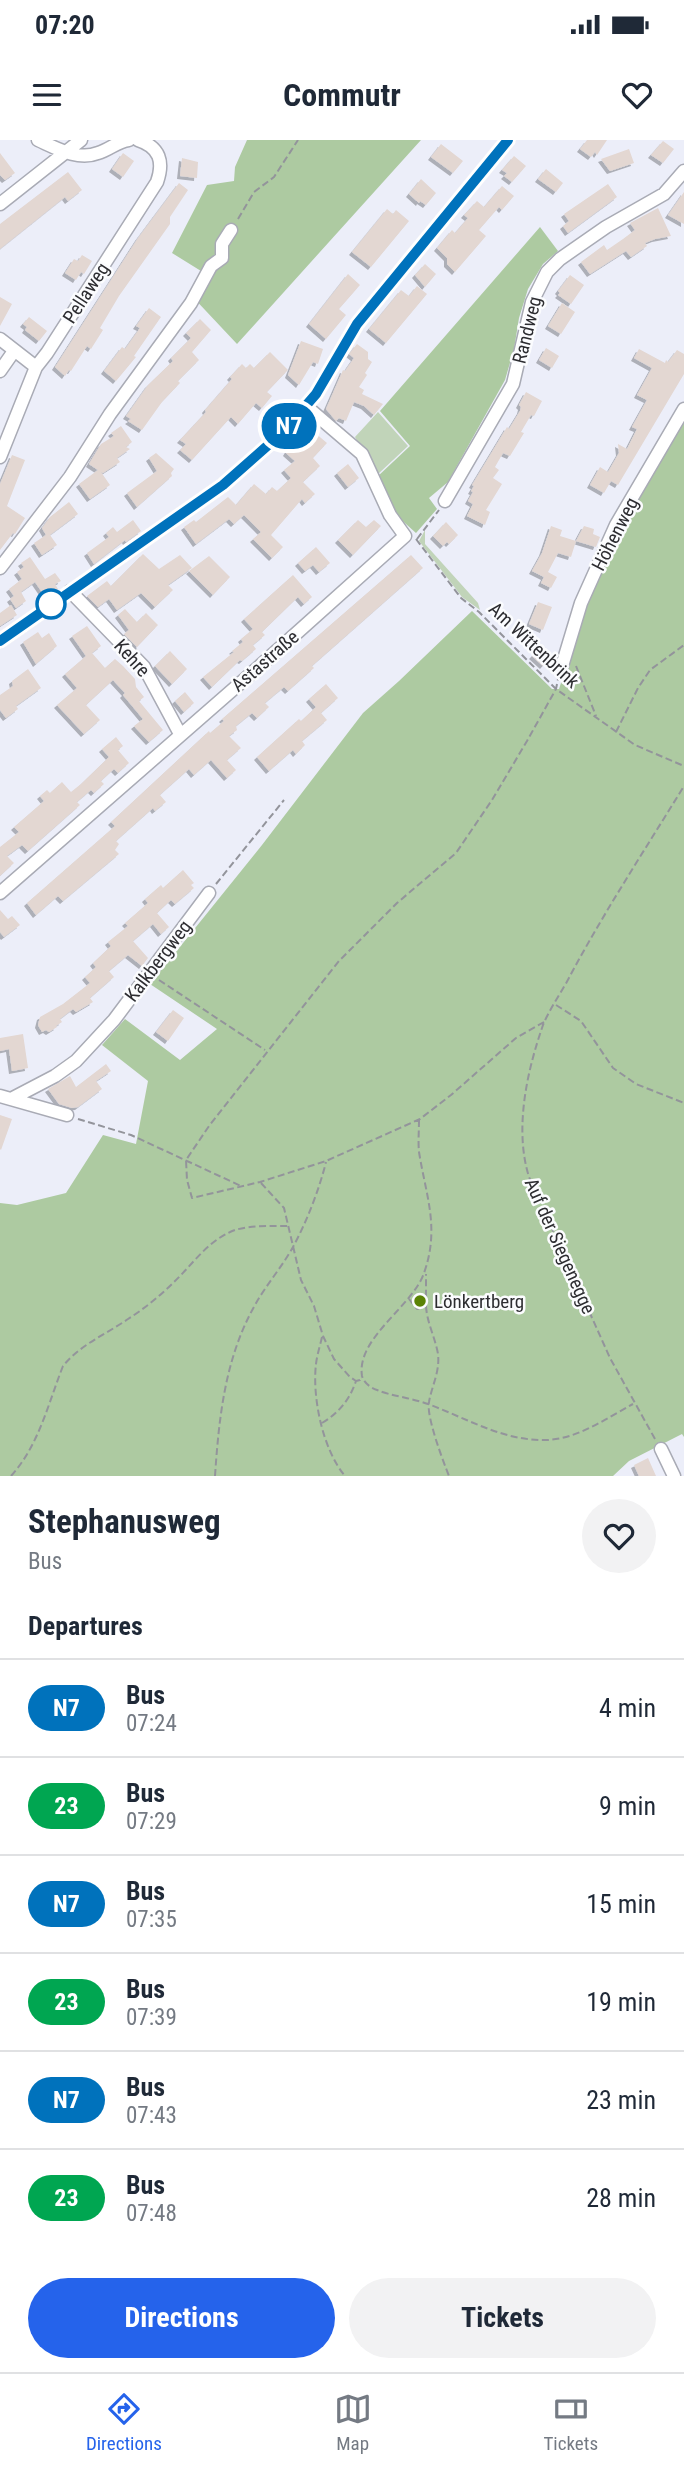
<!DOCTYPE html>
<meta charset="utf-8">
<style>
:root{--surface:#fff;--page:#f2f2f3;--text:#1f2937;--muted:#747a83;--line:#e0e1e3;--accent:#2563eb}
body{margin:0;font-family:"Roboto Condensed",sans-serif;background:var(--page);color:var(--text);height:100vh;display:flex;flex-direction:column;font-size:26px;white-space:nowrap}
*{box-sizing:border-box;margin:0}
p{font-size:23px;color:var(--muted)}
.icon{flex:none;width:38px;height:38px;fill:none;stroke:currentColor;stroke-width:2;stroke-linecap:round;stroke-linejoin:round}
.map{position:relative;height:1336px;overflow:hidden}
.sheet{display:flex;flex-direction:column;background:var(--surface);flex:1}
.sheet>*{flex:none}
.badge{padding:0 14px;border-radius:23px;font-size:24px;line-height:46px}
.map>.badge{position:absolute;translate:-50% -50%;box-shadow:0 0 0 4px #fff}
h2{padding:0 28px;font-size:26px;line-height:63px}
.round{display:grid;place-items:center;flex:none;width:74px;height:74px;border-radius:37px;background:var(--page)}
.summary{display:flex;align-items:center;justify-content:space-between;height:119px;padding:0 28px}
h1{font-size:33px;font-weight:700;line-height:52px}
.cta{display:flex;gap:14px;margin-top:auto;padding:14px 28px}
.cta a{flex:1;height:80px;border-radius:42px;background:var(--accent);color:#fff;font-size:28px;font-weight:700;line-height:80px;text-align:center}
.cta a+a{background:var(--page);color:var(--text)}
ul{padding:0;list-style:none}
li{display:flex;align-items:center;gap:21px;height:98px;padding:0 28px;border-top:2px solid var(--line)}
li div{flex:1}
li b{display:block;font-size:26px}
li em{font-style:normal}
li .badge{min-width:77px;font-weight:700;text-align:center}
.status{display:flex;justify-content:space-between;align-items:center;height:49px;padding:0 35px;background:var(--surface);direction:ltr}
.status svg{height:19px;fill:currentColor}
header{display:flex;justify-content:space-between;align-items:center;height:91px;padding:0 28px;background:var(--surface);font-size:32px;font-weight:700}
.dock{display:flex;justify-content:space-around;align-items:center;height:98px;border-top:2px solid var(--line);background:var(--surface);font-size:19px;color:var(--muted)}
.dock a{display:grid;justify-items:center;gap:4px}
.dock .active{color:var(--accent)}
.map>svg:first-child{display:block}
.green{fill:#c1d4b9}
.forest{fill:#adcaa1}
.building{fill:#e3d7d2;filter:url(#shadow)}
.lines{fill:none;stroke-linecap:round;stroke-linejoin:round}
.street-casing{stroke:#a9abb5;stroke-width:15}
.path{stroke:#93949b;stroke-width:2;stroke-dasharray:7 3.5;stroke-linecap:butt}
.street{stroke:#fff;stroke-width:12}
.line-casing{stroke:#fff;stroke-width:16}
.line{stroke:#0072bc;stroke-width:10}
.stop-dot{fill:#fff;stroke:#0072bc;stroke-width:3.5}
.poi-dot{fill:#5b8305;stroke:#fbfcfe;stroke-width:2.5}
.labels{text-anchor:middle;dominant-baseline:central;stroke-width:5;stroke-linejoin:round;paint-order:stroke}
.street-label{font-size:19px;fill:#2d2d31;stroke:#fbfcfe}
.poi-label{font-size:19px;fill:#2d2d31;stroke:#fbfcfe;text-anchor:start}
</style>
<div class="status"><b>07:20</b><svg viewBox="0 0 49 12"><path d="M0 12V9h3v3zM5 12V6h3v6zM10 12V3h3v9zM15 12V0h3v12zM26 1h20v11H26zM47 4h2v5h-2z"/></svg></div>
<header><svg class="icon" aria-label="menu" viewBox="0 0 24 24"><path d="M4 6h16M4 12h16M4 18h16"/></svg>Commutr<svg class="icon" aria-label="heart" viewBox="0 0 24 24"><path d="M12 20l-8-8c-3-5 5-10 8-4 3-6 11-1 8 4z"/></svg></header>
<div class="map">
<svg width="684" height="1336" viewBox="0 0 684 1336">
<defs>
<filter id="shadow"><feDropShadow dx="-3" dy="3" stdDeviation="0" flood-color="#0004"/></filter>
</defs>
<rect width="100%" height="100%" fill="#eceef9"/>
<path class="green" d="M 378,272 L 408,306 L 377,335 L 355,297 Z
M 425,390 L 425,404 L 478,463 L 480,470 L 462,457 L 419,401 Z"/>
<path class="forest" d="M 247,0 L 421,0 L 237,204 L 190,154 L 201,131 L 172,113 L 207,45 L 234,41 L 235,27 Z
M 540,87 L 558,111 L 543,124 L 528,149 L 519,178 L 514,209 L 505,240 L 448,342 L 429,358 L 437,369 L 416,393 L 397,376 L 377,337 L 410,306 L 380,271 Z
M 684,282 L 684,1297 L 682,1294 L 629,1321 L 613,1336 L 0,1336 L 0,1063 L 17,1065 L 66,1053 L 103,995 L 136,1004 L 148,941 L 102,905 L 125,879 L 180,920 L 217,889 L 150,844 L 262,705 L 363,573 L 399,541 L 472,471 L 552,549 L 559,549 L 586,467 L 623,386 Z"/>
<path class="building" d="M 587,0 L 607,0 L 597,15 L 595,12 L 591,17 L 580,9 Z
M 663,1 L 674,9 L 663,23 L 651,15 Z
M 441,4 L 463,21 L 453,33 L 431,17 Z
M 629,9 L 634,23 L 610,31 L 601,19 Z
M 0,13 L 15,33 L 5,40 L 0,35 Z
M 123,13 L 134,21 L 123,37 L 112,29 Z
M 514,16 L 526,26 L 512,42 L 504,36 L 507,33 L 502,30 Z
M 182,18 L 198,22 L 197,38 L 180,36 Z
M 546,29 L 563,43 L 556,52 L 538,39 Z
M 68,32 L 82,50 L 68,61 L 65,57 L 0,109 L 0,84 Z
M 421,39 L 436,53 L 426,65 L 420,61 L 419,63 L 409,54 Z
M 179,43 L 188,50 L 170,77 L 170,84 L 119,156 L 100,188 L 103,190 L 91,209 L 87,206 L 71,231 L 69,230 L 65,236 L 55,227 L 138,98 Z
M 608,44 L 617,57 L 568,93 L 563,86 L 569,81 L 564,74 Z
M 502,46 L 514,56 L 502,70 L 499,67 L 479,90 L 486,96 L 455,132 L 447,124 L 447,118 L 437,108 L 452,90 L 455,93 L 468,78 L 464,75 L 477,61 L 484,67 Z
M 684,52 L 684,84 L 668,75 Z
M 658,68 L 671,96 L 655,99 L 645,103 L 647,106 L 631,117 L 626,111 L 590,134 L 581,122 L 604,105 L 607,110 L 623,99 L 635,90 L 630,83 Z
M 387,69 L 393,74 L 396,70 L 409,81 L 371,127 L 352,112 Z
M 82,115 L 92,121 L 84,134 L 81,132 L 76,140 L 65,133 L 74,119 L 78,121 Z
M 425,124 L 436,134 L 425,147 L 415,135 Z
M 348,134 L 360,145 L 339,169 L 346,175 L 326,199 L 309,184 Z
M 570,135 L 584,145 L 571,164 L 558,155 L 560,153 L 558,151 Z
M 417,146 L 427,154 L 386,203 L 369,189 L 401,150 L 409,156 Z
M 0,157 L 12,164 L 0,186 Z
M 562,163 L 575,172 L 561,194 L 548,186 Z
M 149,168 L 161,177 L 134,216 L 136,217 L 116,241 L 104,231 L 122,207 L 125,209 L 140,188 L 136,186 Z
M 29,177 L 47,191 L 39,201 L 25,190 L 27,187 L 23,184 Z
M 200,179 L 211,190 L 192,212 L 199,220 L 178,241 L 180,243 L 162,262 L 142,290 L 128,281 L 131,279 L 126,276 L 148,245 L 173,221 L 171,218 L 191,198 L 186,193 Z
M 301,201 L 323,209 L 318,224 L 313,222 L 299,245 L 288,235 Z
M 357,204 L 368,212 L 368,219 L 372,222 L 365,233 L 367,235 L 359,247 L 364,250 L 362,254 L 383,264 L 374,275 L 364,266 L 354,262 L 346,281 L 339,278 L 336,281 L 326,269 L 343,230 L 345,231 L 354,218 L 349,214 Z
M 546,208 L 559,216 L 552,228 L 539,220 Z
M 639,209 L 665,223 L 666,220 L 668,222 L 677,210 L 684,214 L 684,234 L 618,345 L 611,341 L 604,353 L 590,345 L 600,327 L 608,332 L 619,313 L 618,304 L 627,309 L 637,289 L 632,287 L 647,260 L 637,255 L 652,228 L 634,218 Z
M 270,212 L 288,230 L 267,252 L 272,256 L 262,268 L 256,263 L 238,284 L 231,277 L 192,320 L 180,310 L 186,304 L 180,300 L 206,272 L 205,270 L 232,239 L 230,237 L 242,224 L 246,228 L 250,224 L 254,228 Z
M 526,252 L 542,261 L 534,276 L 531,275 L 521,292 L 524,293 L 510,316 L 503,313 L 495,327 L 499,330 L 493,338 L 502,344 L 486,370 L 490,372 L 485,385 L 467,376 L 473,364 L 468,361 L 473,352 L 471,351 L 474,346 L 472,345 L 507,287 L 509,289 L 520,271 L 521,267 L 519,265 Z
M 121,286 L 132,302 L 126,307 L 130,309 L 117,318 L 120,322 L 103,333 L 101,332 L 110,345 L 90,359 L 79,344 L 98,330 L 89,324 L 101,304 L 114,296 L 111,293 Z
M 308,287 L 327,303 L 313,318 L 320,326 L 303,342 L 315,354 L 305,363 L 302,359 L 271,395 L 283,407 L 272,418 L 253,399 L 261,392 L 244,375 L 234,384 L 229,379 L 196,404 L 184,387 L 194,380 L 196,382 L 228,357 L 236,365 L 254,344 L 266,354 L 272,347 L 277,351 L 291,338 L 284,330 L 295,321 L 286,313 L 289,308 L 289,304 L 294,303 L 300,296 L 300,292 L 304,291 Z
M 156,313 L 174,329 L 171,333 L 172,336 L 137,367 L 127,353 L 157,331 L 149,318 Z
M 12,315 L 25,320 L 7,366 L 25,378 L 15,394 L 13,393 L 0,410 L 0,344 Z
M 348,324 L 359,338 L 348,347 L 337,333 Z
M 69,362 L 78,374 L 50,395 L 57,405 L 42,415 L 34,403 L 46,395 L 42,388 L 50,377 Z
M 133,380 L 141,391 L 126,402 L 125,400 L 94,424 L 87,413 L 109,397 L 106,393 L 113,387 L 117,392 Z
M 358,380 L 366,387 L 374,380 L 381,386 L 353,415 L 338,400 Z
M 446,382 L 458,395 L 449,404 L 447,402 L 443,406 L 433,396 Z
M 551,386 L 562,390 L 560,396 L 576,401 L 571,417 L 558,413 L 548,432 L 557,437 L 551,448 L 541,443 L 544,437 L 532,431 L 542,413 Z
M 584,386 L 594,389 L 593,394 L 600,397 L 596,407 L 576,401 Z
M 316,407 L 330,423 L 319,432 L 313,425 L 305,431 L 298,423 Z
M 143,414 L 159,429 L 180,415 L 192,428 L 168,445 L 173,450 L 155,467 L 141,453 L 117,470 L 109,459 L 98,467 L 87,456 L 107,441 L 111,446 Z
M 411,415 L 423,428 L 312,526 L 314,528 L 288,551 L 284,547 L 265,563 L 269,567 L 257,578 L 252,573 L 236,586 L 237,590 L 229,596 L 241,608 L 227,620 L 236,630 L 227,638 L 211,620 L 194,635 L 189,629 L 162,653 L 160,655 L 166,662 L 155,671 L 153,668 L 116,701 L 119,704 L 115,710 L 119,714 L 63,761 L 58,756 L 36,775 L 27,763 L 115,686 L 111,682 L 209,591 L 210,593 L 224,581 L 222,579 Z
M 209,416 L 230,437 L 213,455 L 189,431 Z
M 30,417 L 45,439 L 55,433 L 61,441 L 55,444 L 58,449 L 46,458 L 35,442 L 21,452 L 26,461 L 16,468 L 10,459 L 14,456 L 9,449 L 22,439 L 17,432 L 24,427 L 21,423 Z
M 293,435 L 312,457 L 304,464 L 298,457 L 262,492 L 265,495 L 253,505 L 256,509 L 242,521 L 240,520 L 212,547 L 203,537 L 234,512 L 232,511 L 243,502 L 241,499 L 253,489 L 244,479 Z
M 538,462 L 552,467 L 543,490 L 529,484 Z
M 11,465 L 17,475 L 0,486 L 0,473 Z
M 125,469 L 137,482 L 146,473 L 158,485 L 137,507 L 124,494 L 129,490 L 118,475 Z
M 87,486 L 101,506 L 92,513 L 105,528 L 115,519 L 123,526 L 135,539 L 136,547 L 144,557 L 139,561 L 163,590 L 149,602 L 134,586 L 143,579 L 123,555 L 125,553 L 113,540 L 86,565 L 100,580 L 84,594 L 57,565 L 77,548 L 65,534 L 86,516 L 72,496 Z
M 38,492 L 42,498 L 49,493 L 57,506 L 36,524 L 23,502 Z
M 541,507 L 551,517 L 543,526 L 532,516 Z
M 170,511 L 187,529 L 172,544 L 155,526 Z
M 28,529 L 41,548 L 16,566 L 18,569 L 6,578 L 0,570 L 0,555 L 13,546 L 12,541 Z
M 326,544 L 338,558 L 321,573 L 309,559 Z
M 185,552 L 194,563 L 184,572 L 175,561 Z
M 316,567 L 327,580 L 302,601 L 305,605 L 296,614 L 293,610 L 269,631 L 257,617 L 299,579 L 301,581 Z
M 116,597 L 123,606 L 118,610 L 129,623 L 118,633 L 114,629 L 101,641 L 104,644 L 94,653 L 91,650 L 77,662 L 80,665 L 28,711 L 22,705 L 7,716 L 14,723 L 0,736 L 0,707 L 19,692 L 14,687 L 44,661 L 40,656 L 47,650 L 50,653 L 62,642 L 71,652 L 81,644 L 109,617 L 102,609 Z
M 183,730 L 194,743 L 191,745 L 194,748 L 175,764 L 171,760 L 157,773 L 169,787 L 161,794 L 153,784 L 133,801 L 148,818 L 142,826 L 128,815 L 109,831 L 114,837 L 90,858 L 93,862 L 76,872 L 73,869 L 60,879 L 62,882 L 56,886 L 57,887 L 49,892 L 46,890 L 42,892 L 38,885 L 40,877 L 63,864 L 90,843 L 85,837 L 96,827 L 93,823 L 111,806 L 108,802 L 128,786 L 125,783 L 148,763 L 145,759 L 161,745 L 163,748 Z
M 0,770 L 8,779 L 12,776 L 20,785 L 4,797 L 0,792 Z
M 173,870 L 184,878 L 168,901 L 156,892 Z
M 23,894 L 28,928 L 12,931 L 9,909 L 0,911 L 0,898 Z
M 106,924 L 111,931 L 96,941 L 102,949 L 78,967 L 72,968 L 59,964 L 48,949 L 70,936 L 76,947 Z
M 0,975 L 12,979 L 1,1010 L 0,1009 Z
M 648,1318 L 656,1336 L 639,1336 L 634,1325 Z"/>
<g class="lines">
<defs>
<path id="street" d="M 38,0 C 56,8 78,21 98,13 C 109,10 118,1 129,0
M 0,64 L 81,0
M 0,199 L 36,227
M 0,231 L 14,211
M 0,317 L 36,227 L 47,213 L 157,42 C 164,22 160,7 138,0
M 445,361 L 513,244 L 532,162 L 547,132 L 560,119 L 606,87 L 664,54 L 684,31
M 0,428 L 70,337 L 110,274 L 191,163 L 211,126 L 222,118 L 222,104 L 231,90
M 70,451 L 144,527 L 180,594
M 0,501 L 223,345 L 283,292 L 316,254 L 357,184 L 508,0
M 562,526 L 581,463 L 616,385 L 684,269
M 0,753 L 261,525 L 405,396 L 390,375 L 362,314 L 307,267
M 0,956 L 67,975
M 11,959 L 55,936 L 76,921 L 114,880 L 209,753
M 661,1309 L 674,1336"/>
</defs>
<use href="#street" class="street-casing"/>
<path class="path" d="M 238,79 L 254,52 L 274,37 L 298,0
M 416,399 L 461,458 L 479,472 L 556,549 L 635,605 L 684,626
M 417,399 L 439,370
M 576,526 L 596,576
M 616,592 L 638,548 L 650,530 L 684,505
M 216,744 L 284,660
M 159,840 L 265,910
M 556,865 L 581,881 L 613,928 L 636,944 L 684,963
M 544,882 L 516,898 L 451,955 L 420,979 L 326,1021 L 260,1042 L 192,1058 L 187,1040 L 186,1020 L 209,986 L 339,821 L 397,763 L 456,713 L 492,660 L 527,601 L 556,549 L 558,539
M 78,979 L 131,995 L 241,1046
M 419,980 C 419,991 418,1002 419,1012 C 426,1056 440,1088 424,1133 C 413,1166 356,1198 362,1236 C 364,1243 371,1248 377,1250 C 391,1256 412,1258 428,1264 C 466,1278 503,1301 545,1300 C 576,1300 607,1278 633,1264
M 261,1043 L 284,1068 L 301,1140 L 314,1166 L 323,1196 L 334,1219 L 350,1237 L 356,1241
M 409,1159 L 417,1169 L 426,1166 L 426,1134
M 426,1166 C 427,1183 435,1197 438,1214 C 440,1232 432,1245 429,1262 C 426,1276 443,1321 449,1336
M 322,1197 C 320,1206 317,1215 316,1224 C 312,1258 323,1310 345,1336
M 322,1283 C 339,1273 350,1259 356,1241 L 360,1240 L 362,1236
M 655,1299 L 610,1218 L 529,1037 C 514,989 527,931 543,885 C 550,868 563,850 571,834 C 606,769 646,708 684,646
M 11,1336 C 39,1305 48,1264 63,1226 C 81,1204 105,1195 128,1179 C 144,1169 161,1155 174,1142 C 193,1124 208,1100 235,1090 C 251,1085 272,1086 289,1086
M 215,1336 C 219,1277 225,1218 255,1165 C 266,1145 282,1127 293,1107 C 307,1081 319,1050 326,1022"/>
<use href="#street" class="street"/>
</g>
<g class="lines">
<defs>
<path id="line" d="M 0,501 L 223,345 L 283,292 L 316,254 L 357,184 L 508,0"/>
</defs>
<use href="#line" class="line-casing"/>
<use href="#line" class="line"/>
</g>
<circle class="stop-dot" cx="51" cy="464" r="14"/>
<circle class="poi-dot" cx="420" cy="1161" r="7"/>
<g class="labels">
<g class="street-label">
<text transform="translate(86 153) rotate(-57)">Pellaweg</text>
<text transform="translate(527 190) rotate(-76)">Randweg</text>
<text transform="translate(615 394) rotate(-63)">Höhenweg</text>
<text transform="translate(534 505) rotate(43)">Am Wittenbrink</text>
<text transform="translate(132 518) rotate(48)">Kehre</text>
<text transform="translate(265 521) rotate(-41)">Astastraße</text>
<text transform="translate(158 821) rotate(-53)">Kalkbergweg</text>
<text transform="translate(560 1106) rotate(66)">Auf der Siegenegge</text>
</g>
<g class="poi-label">
<text x="434" y="1161">Lönkertberg</text>
</g>
</g>
</svg>
<b class="badge" style="left:289px;top:286px;background:#0072bc;color:#fff">N7</b>
</div>
<section class="sheet">
<div class="summary"><div><h1>Stephanusweg</h1><p>Bus</p></div><a class="round"><svg class="icon" aria-label="heart" viewBox="0 0 24 24"><path d="M12 20l-8-8c-3-5 5-10 8-4 3-6 11-1 8 4z"/></svg></a></div>
<h2>Departures</h2>
<ul>
<li><span class="badge" style="background:#0072bc;color:#fff">N7</span><div><b>Bus</b><p>07:24</p></div><em>4 min</em></li>
<li><span class="badge" style="background:#00a651;color:#fff">23</span><div><b>Bus</b><p>07:29</p></div><em>9 min</em></li>
<li><span class="badge" style="background:#0072bc;color:#fff">N7</span><div><b>Bus</b><p>07:35</p></div><em>15 min</em></li>
<li><span class="badge" style="background:#00a651;color:#fff">23</span><div><b>Bus</b><p>07:39</p></div><em>19 min</em></li>
<li><span class="badge" style="background:#0072bc;color:#fff">N7</span><div><b>Bus</b><p>07:43</p></div><em>23 min</em></li>
<li><span class="badge" style="background:#00a651;color:#fff">23</span><div><b>Bus</b><p>07:48</p></div><em>28 min</em></li>
</ul>
<div class="cta"><a>Directions</a><a>Tickets</a></div>
</section>
<nav class="dock">
<a class="active"><svg class="icon" aria-label="directions" viewBox="0 0 24 24"><path d="M12 3l9 9-9 9-9-9zM9 14v-3h6M13 9l2 2-2 2"/></svg>Directions</a>
<a><svg class="icon" aria-label="map" viewBox="0 0 24 24"><path d="M3 6l6-2 6 2 6-2v14l-6 2-6-2-6 2zM9 4v14M15 6v14"/></svg>Map</a>
<a><svg class="icon" aria-label="tickets" viewBox="0 0 24 24"><path d="M3 7h18v10H3zM15 7v10"/></svg>Tickets</a>
</nav>
